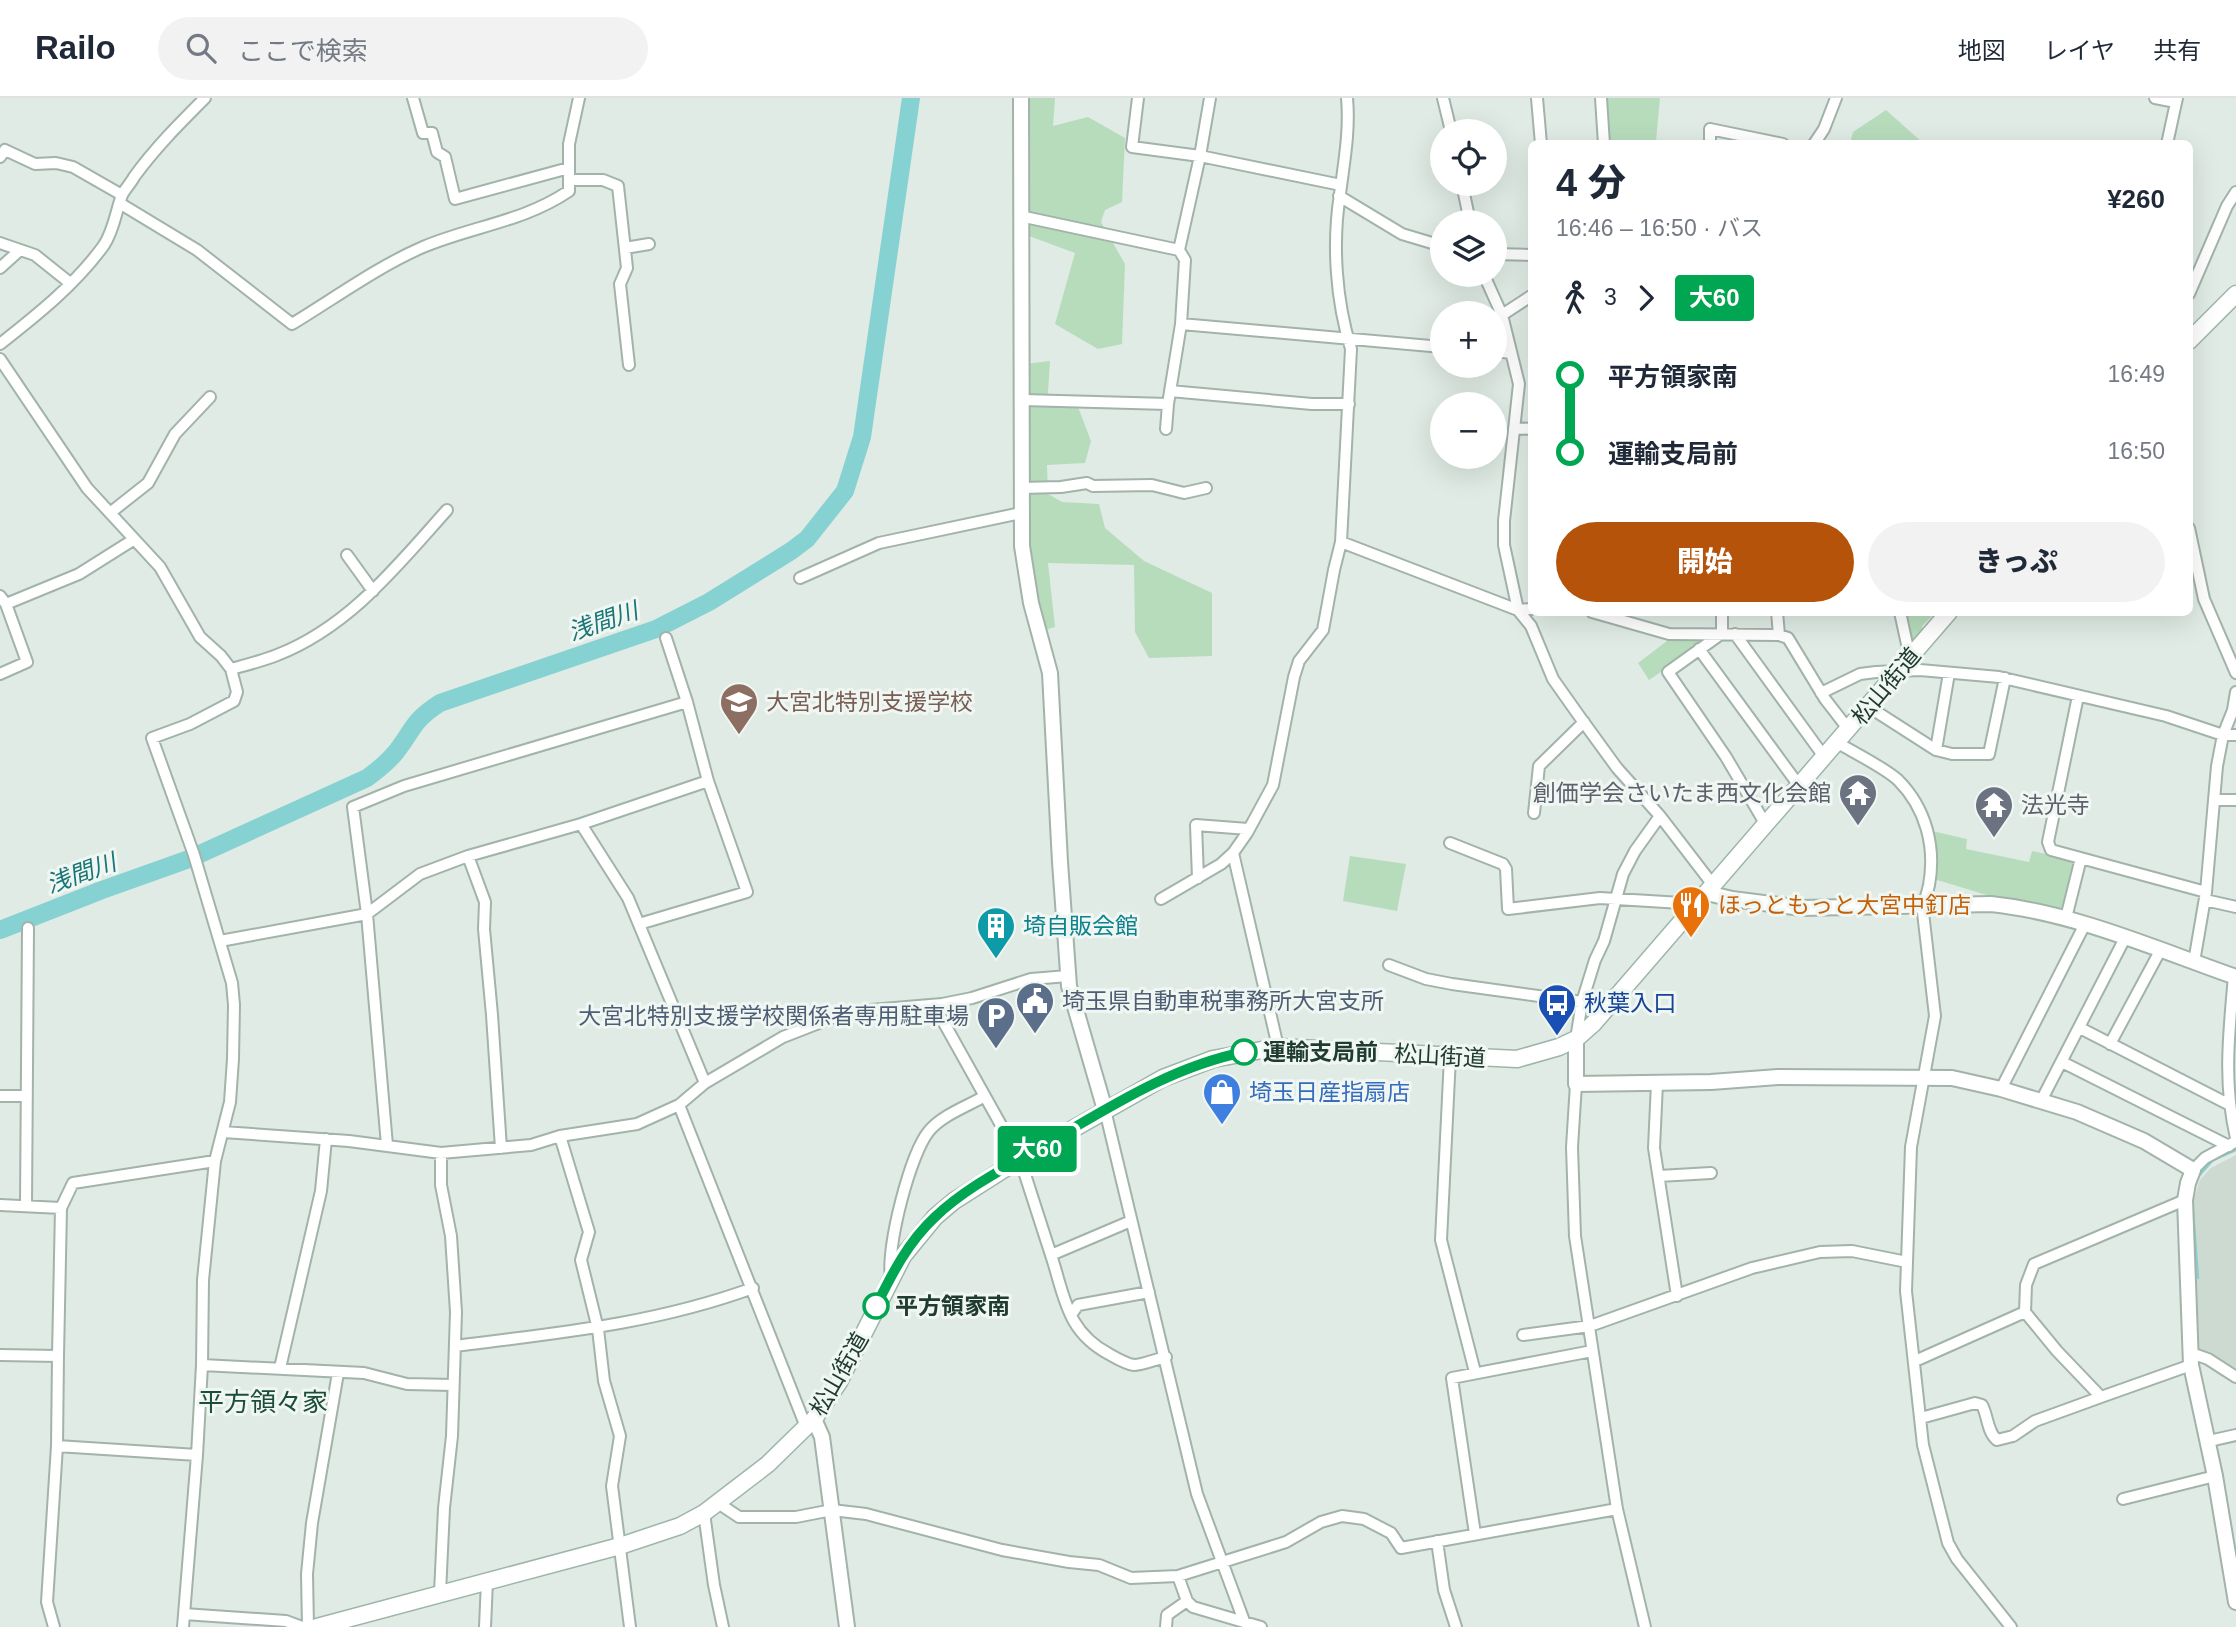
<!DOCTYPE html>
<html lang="ja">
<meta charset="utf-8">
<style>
:root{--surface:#fff;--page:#f2f2f3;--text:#1f2937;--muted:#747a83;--line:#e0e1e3;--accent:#b45309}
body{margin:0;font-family:Helvetica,"Noto Sans JP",sans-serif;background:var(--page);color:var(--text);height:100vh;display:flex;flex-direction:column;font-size:26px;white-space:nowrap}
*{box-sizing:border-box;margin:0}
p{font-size:23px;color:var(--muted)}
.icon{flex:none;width:38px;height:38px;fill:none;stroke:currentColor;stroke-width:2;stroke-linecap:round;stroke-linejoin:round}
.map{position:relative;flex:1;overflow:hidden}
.details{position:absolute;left:1528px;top:42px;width:665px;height:476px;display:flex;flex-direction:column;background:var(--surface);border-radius:10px;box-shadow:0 7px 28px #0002}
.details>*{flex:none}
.badge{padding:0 14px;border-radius:5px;font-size:24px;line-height:46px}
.buttons{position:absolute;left:1430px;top:21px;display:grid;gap:14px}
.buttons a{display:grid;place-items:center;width:77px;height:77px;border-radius:50%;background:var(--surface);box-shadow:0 7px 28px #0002;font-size:35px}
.map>.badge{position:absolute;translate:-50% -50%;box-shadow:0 0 0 4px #fff}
.legs{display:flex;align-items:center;gap:10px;height:77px;padding:0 28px;font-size:23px}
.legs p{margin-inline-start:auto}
.summary{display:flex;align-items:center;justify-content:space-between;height:119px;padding:0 28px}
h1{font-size:38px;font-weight:800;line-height:52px}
.button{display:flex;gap:14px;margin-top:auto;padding:14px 28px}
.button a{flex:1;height:80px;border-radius:42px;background:var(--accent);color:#fff;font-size:28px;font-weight:800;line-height:80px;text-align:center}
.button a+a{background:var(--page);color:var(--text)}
ul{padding:0 28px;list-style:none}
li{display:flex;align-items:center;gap:24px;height:77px;font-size:26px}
li i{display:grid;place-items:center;width:10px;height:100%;margin:0 9px;background:currentColor}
li i::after{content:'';width:18px;height:18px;margin:-9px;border:5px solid;border-radius:50%;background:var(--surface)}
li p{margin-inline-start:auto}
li:first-child i{background:linear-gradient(#0000 50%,currentColor 0)}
li:last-child i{background:linear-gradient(currentColor 50%,#0000 0)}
header{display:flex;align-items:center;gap:42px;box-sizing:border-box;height:98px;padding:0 35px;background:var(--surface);border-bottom:2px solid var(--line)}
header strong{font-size:33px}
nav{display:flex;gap:38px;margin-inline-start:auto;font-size:24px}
.search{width:490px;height:63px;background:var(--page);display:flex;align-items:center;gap:18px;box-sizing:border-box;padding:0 24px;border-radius:38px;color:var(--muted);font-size:26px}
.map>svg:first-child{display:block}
.built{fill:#cddad2}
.green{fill:#b7dcbc}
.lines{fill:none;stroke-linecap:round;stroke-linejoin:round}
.stream{stroke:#86d1d1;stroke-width:2.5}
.river{stroke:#86d1d1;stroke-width:18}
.minor-casing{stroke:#a2b3aa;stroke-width:14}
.tertiary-casing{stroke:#a2b3aa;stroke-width:18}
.secondary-casing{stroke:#9eb6aa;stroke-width:19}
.minor{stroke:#fff;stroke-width:10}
.tertiary{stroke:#fff;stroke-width:14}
.secondary{stroke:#fff;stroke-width:16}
.line-1-casing{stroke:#fff;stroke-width:16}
.line-1{stroke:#00a651;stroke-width:10}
.stop-1-dot{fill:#fff;stroke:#00a651;stroke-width:3.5}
.labels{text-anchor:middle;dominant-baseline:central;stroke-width:6;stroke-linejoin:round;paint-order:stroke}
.street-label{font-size:23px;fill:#203b30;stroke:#f0f7f2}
.education-label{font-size:23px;fill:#785e54;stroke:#f0f7f2;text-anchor:start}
.worship-label{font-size:23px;fill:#5b616d;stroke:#f0f7f2;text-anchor:end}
.food-label{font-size:23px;fill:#c56008;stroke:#f0f7f2;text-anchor:start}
.culture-label{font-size:23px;fill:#0d838f;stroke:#f0f7f2;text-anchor:start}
.service-label{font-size:23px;fill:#4e5e75;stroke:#f0f7f2;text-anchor:start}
.transit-label{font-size:23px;fill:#164399;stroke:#f0f7f2;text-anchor:start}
.stop-label{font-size:23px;font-weight:bold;fill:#203b30;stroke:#f0f7f2;text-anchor:start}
.shop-label{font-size:23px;fill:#366cbe;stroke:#f0f7f2;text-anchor:start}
.water-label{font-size:24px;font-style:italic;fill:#1a7577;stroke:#f0f7f2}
.quarter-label{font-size:26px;fill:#1c4d3a;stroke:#f0f7f2}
</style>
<header>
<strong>Railo</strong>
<div class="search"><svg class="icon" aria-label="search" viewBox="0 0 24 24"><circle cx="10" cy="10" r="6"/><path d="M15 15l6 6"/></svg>ここで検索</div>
<nav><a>地図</a><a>レイヤ</a><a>共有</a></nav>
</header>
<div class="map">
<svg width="2236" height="1529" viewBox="0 0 2236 1529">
<rect width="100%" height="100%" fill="#dfebe4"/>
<path class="built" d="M 2236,1057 L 2236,1275 L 2195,1254 L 2193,1104 L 2200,1082 L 2211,1070 Z"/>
<path class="green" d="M 1029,0 L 1055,0 L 1053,28 L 1088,19 L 1125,40 L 1122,104 L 1105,112 L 1101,124 L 1125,166 L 1122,246 L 1098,251 L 1055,226 L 1075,155 L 1029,138 L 1025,100 Z
M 1607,0 L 1660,0 L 1656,43 L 1663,45 L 1609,45 Z
M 1886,12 L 1923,45 L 1850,45 L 1853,34 Z
M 1050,263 L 1047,309 L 1078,309 L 1091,343 L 1085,365 L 1047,367 L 1048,396 L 1062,404 L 1099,406 L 1105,430 L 1144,463 L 1212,495 L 1212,558 L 1149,560 L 1135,534 L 1134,467 L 1048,465 L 1055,529 L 1045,532 L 1028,451 L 1025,266 Z
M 1905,514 L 1935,515 L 1922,528 L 1923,537 L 1915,546 L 1909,544 Z
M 1712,539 L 1649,582 L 1638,565 L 1671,540 Z
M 1932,733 L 1967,741 L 1966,751 L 2029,764 L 2032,753 L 2074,762 L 2076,765 L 2067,808 L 2062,811 L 1990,798 L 1934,781 Z
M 1350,758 L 1406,766 L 1397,813 L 1343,803 Z"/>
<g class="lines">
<path class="stream" d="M 2197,1080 L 2213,1062 L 2236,1052
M 2192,1099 L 2198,1180"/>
<path class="river" d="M 0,832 L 102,792 L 189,761 L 367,680 C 378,672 387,665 396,654 C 414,631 412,623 440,605 L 656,531 L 709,504 L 791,453 L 807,441 L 845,393 L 862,339 L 911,0"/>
<defs>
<path id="minor" d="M 413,0 L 423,35 L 432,35 L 437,54 L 445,59 L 455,101 L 569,70
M 1138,0 L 1132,49 L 1200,58 L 1210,0
M 1443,0 L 1451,33
M 1537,0 L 1541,46
M 1601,0 L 1604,46
M 2155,0 L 2176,4
M 1710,46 L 1710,31 L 1783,46
M 1814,46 L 1824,31 L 1836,0
M 2167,46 L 2177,0
M 0,59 L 5,52 L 35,66 L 56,65 L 73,69 L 122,97
M 569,82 L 603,82 L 618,88 L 627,170 L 620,186 L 629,267
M 1462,86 L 1470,124
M 1339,98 L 1402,136 L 1442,148
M 121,106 L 197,152 L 292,226 C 335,200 377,169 423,149 C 473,128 523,124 569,93 L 569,46 L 579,0
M 1020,118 L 1179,152 L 1200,58 L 1341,87
M 0,145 L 35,157 L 70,185
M 625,150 L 649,146
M 1179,152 L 1185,162 L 1181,226 L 1442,249
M 1494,156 L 1531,157
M 0,170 L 20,152
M 1484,177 L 1502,217 L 1519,286 L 1504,423 L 1504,447 L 1518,512 L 1531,528 L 1553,581 L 1577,615 L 1617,670 L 1660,718 L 1713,787
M 2189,196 L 2227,108 L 2236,94
M 1502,217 L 1531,198
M 0,246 C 37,217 76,186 104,147 C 114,132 116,113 122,97 C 125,91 131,85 134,79 C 155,50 180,25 205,0
M 1494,253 L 1511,255
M 0,261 L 87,390 L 160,469 L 200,539 L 221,558 L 231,571 L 237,594 L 234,603 L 190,626 L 152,640 L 194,757 L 232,885 L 234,907 L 233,961 L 230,1004 L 215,1063 L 203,1182 L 202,1267 L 197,1357 L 183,1529
M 1170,293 L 1312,306 L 1349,306
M 1023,302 L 1168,306 L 1181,226
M 1514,330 L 1531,331
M 1166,331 L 1168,306
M 1021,390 L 1061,389 L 1087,385 L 1093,388 L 1152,387 L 1184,395 L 1206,390
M 110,415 L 148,385 L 175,336 L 210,299
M 2189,430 L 2204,501 L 2236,575
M 1341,444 L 1518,512 L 1531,511
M 347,457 L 373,493
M 800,480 L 879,445 L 1021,415
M 0,498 L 6,506 L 27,564 L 0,576
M 6,506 L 79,476 L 133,442
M 1592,514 L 1669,536 L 1779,537 L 1788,540 L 1825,601 L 1849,632
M 1722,514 L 1722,536
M 1777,514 L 1779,537
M 1900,514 L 1910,560
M 1721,536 L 1668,574 L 1726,659 L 1766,727
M 1735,536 L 1825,660
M 666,540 L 687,604
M 1699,551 L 1800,689
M 231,571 C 246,567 262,563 277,557 C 349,529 397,468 447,412
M 1821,595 L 1860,576 L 1876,574 L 1920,572 L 1999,579 L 2166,618 L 2223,637 L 2236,637
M 2078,598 L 2048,744 L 2051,752 L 2206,794
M 1869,609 L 1936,652 L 1952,656 L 1989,656 L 2005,580
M 1838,645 C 1855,655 1885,670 1898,682 C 1926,710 1936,749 1929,787 C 1927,794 1927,800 1922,806 L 1935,918 L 1911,1049 L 1906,1193 L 1923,1347 L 1948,1445 L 1957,1461 L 2011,1529
M 1936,652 L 1949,575
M 2214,702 L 2236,702
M 1534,715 L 1539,668 L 1584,624
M 581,726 L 708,683
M 1450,745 L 1503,766 L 1506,771 L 1508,811 L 1600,800 L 1698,806
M 468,758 L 485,804 L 484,831 L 492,917 L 501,1050
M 1198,780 L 1196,727 L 1248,731
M 1161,801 L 1221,766 L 1233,755
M 2205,802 L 2236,809
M 2066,820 L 2081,760
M 220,843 L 367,816 L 420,776 L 468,758 L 581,726 L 628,800 L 705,985
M 2194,864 L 2206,794 L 2217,668 L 2223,637 L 2233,612 L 2236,594
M 1389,867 L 1426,881 L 1452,886 L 1582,904
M 2234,878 C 2229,934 2223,985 2236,1040
M 934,907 L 1020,1061 L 1051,1157 L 1131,1123
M 2080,930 L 2230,1007
M 1576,941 L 1582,904 L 1595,862 L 1604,843 L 1623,776 L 1635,753 L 1660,718
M 2110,946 L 2160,853
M 1278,949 L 1233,755 L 1247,735 L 1273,687 L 1294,579 L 1299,563 L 1323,532 L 1334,472 L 1341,444 L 1351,251 C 1336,203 1332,146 1340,96 C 1344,64 1350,33 1347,0
M 1450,959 L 1441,1142 L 1475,1274
M 2062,964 L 2229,1048
M 1657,985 L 1654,1050 L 1677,1198
M 1576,986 L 1572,1049 L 1575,1138 L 1617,1411 L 1645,1529
M 2001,991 L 2085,826
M 0,998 L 27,998
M 2041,1003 L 2125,840
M 679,1007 L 806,1329
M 1105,1012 L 1197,1396 L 1244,1523
M 223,1034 L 349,1043 L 441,1055 L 531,1047 L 560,1038 L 637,1026 L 679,1007 L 705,985 L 783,939 L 847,914 L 942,906 L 972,900 L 1031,881 L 1068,878
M 560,1038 L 589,1134 L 581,1162 L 598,1231 L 604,1283 L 620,1338 L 612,1388 L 630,1529
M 387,1047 L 367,816 L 353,709 L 404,688 L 687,604 L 708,683 L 747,794 L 639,826
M 2193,1072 L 2205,1060 L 2233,1045
M 1659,1078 L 1711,1075
M 0,1107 L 61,1110
M 26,1108 L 28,830
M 1051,1157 C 1065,1199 1066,1233 1109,1256 C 1116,1260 1126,1266 1134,1267 C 1143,1267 1156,1261 1166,1259
M 891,1179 C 886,1150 910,1056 929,1033 C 942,1017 968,1008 985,998
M 2025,1214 L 2026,1187 L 2034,1166 L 2185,1102
M 1071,1217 L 1078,1207 L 1149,1194
M 1523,1237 L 1590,1228 L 1752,1170 L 1820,1154 L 1852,1153 L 1907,1164
M 455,1248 C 558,1235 654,1226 753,1190
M 2191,1255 L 2208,1261 L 2236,1279
M 0,1257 L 58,1258 L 57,1348 L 47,1504 L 54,1529
M 58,1258 L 61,1110 L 73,1085 L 215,1063
M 1915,1263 L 2025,1214 L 2057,1253 L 2101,1299 L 2191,1267
M 202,1267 L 364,1275 L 407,1286 L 453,1287
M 280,1270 L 321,1093 L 326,1041
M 1921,1320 L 1975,1305 L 1982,1307 C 1988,1318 1987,1334 1997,1342 L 2013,1338 L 2035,1323 L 2101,1299
M 2209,1343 L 2236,1337
M 57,1348 L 197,1357
M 2123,1401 L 2215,1378
M 718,1405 L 739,1419 L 796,1419 L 832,1412 L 866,1416 L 1002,1452 L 1069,1464 L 1099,1467 L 1131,1480 L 1178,1478 L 1286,1444 L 1321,1424 L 1342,1418 L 1364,1421 L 1391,1435 L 1401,1450 L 1617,1411
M 704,1415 L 714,1487 L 723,1529
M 1475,1436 L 1452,1280 L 1592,1253
M 1437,1443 L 1444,1492 L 1456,1529
M 1178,1478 L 1187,1503 L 1193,1509 L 1261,1529
M 440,1495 L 444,1410 L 452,1338 L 456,1214 L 451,1138 L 441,1087 L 441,1055
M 184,1516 L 286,1523 L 302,1529
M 308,1529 L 307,1476 L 312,1425 L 338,1275
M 485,1529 L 487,1483
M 1166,1529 L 1167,1517 L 1187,1503"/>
<path id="tertiary" d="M 1021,0 L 1022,448 L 1031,505 L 1050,575 L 1060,764 L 1069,888 L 1105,1012
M 1707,795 L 1732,801 L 1802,810 L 1991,806 C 2075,815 2156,851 2236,879
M 1576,941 L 1576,986 L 1711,984 L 1778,979 L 1952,980 L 2001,991 L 2077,1014 L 2144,1043 L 2193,1072 L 2188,1085 L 2185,1102 L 2191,1267 L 2215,1378 L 2236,1504
M 814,1321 L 822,1339 L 847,1529"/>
<path id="secondary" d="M 2189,243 L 2236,196
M 317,1529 L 620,1448 L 680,1428 L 704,1415 L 768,1366 L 814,1321 L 839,1284 L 903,1158 L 935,1119 L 954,1103 L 1020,1061 L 1163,980 L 1213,961 L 1278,949 L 1517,961 L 1559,949 L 1576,941 L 1593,926 L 1949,514"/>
</defs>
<use href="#minor" class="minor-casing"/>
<use href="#tertiary" class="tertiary-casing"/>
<use href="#secondary" class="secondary-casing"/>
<use href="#minor" class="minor"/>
<use href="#tertiary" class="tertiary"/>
<use href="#secondary" class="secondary"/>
</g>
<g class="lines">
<defs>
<path id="line-1" d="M 876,1208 C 892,1176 908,1144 935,1119 C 966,1089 1009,1068 1046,1046 C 1110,1009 1171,969 1244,954"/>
</defs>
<use href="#line-1" class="line-1-casing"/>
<use href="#line-1" class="line-1"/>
</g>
<defs>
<symbol id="school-pin" viewBox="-11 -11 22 30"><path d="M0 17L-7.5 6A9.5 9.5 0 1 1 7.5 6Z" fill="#8d6e63" stroke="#f0f7f2"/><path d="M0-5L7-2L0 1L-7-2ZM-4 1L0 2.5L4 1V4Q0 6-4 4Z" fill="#fff"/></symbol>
<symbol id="temple-pin" viewBox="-11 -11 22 30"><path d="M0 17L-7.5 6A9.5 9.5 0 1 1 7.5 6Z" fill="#6b7280" stroke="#f0f7f2"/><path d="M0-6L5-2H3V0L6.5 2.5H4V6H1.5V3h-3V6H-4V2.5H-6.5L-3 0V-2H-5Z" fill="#fff"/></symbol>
<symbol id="restaurant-pin" viewBox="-11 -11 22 30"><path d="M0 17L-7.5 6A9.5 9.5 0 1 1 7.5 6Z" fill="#e8710a" stroke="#f0f7f2"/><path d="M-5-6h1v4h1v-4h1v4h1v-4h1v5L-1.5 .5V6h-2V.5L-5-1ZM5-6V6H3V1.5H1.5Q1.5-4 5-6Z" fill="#fff"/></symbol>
<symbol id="building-pin" viewBox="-11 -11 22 30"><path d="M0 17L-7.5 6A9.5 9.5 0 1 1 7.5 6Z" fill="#0f9aa8" stroke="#f0f7f2"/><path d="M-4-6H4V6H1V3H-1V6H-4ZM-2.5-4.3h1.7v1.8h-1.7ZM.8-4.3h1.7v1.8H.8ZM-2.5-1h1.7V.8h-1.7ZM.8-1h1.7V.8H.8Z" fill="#fff"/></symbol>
<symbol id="civic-pin" viewBox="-11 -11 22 30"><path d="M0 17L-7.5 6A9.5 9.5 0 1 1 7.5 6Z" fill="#5c6f8a" stroke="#f0f7f2"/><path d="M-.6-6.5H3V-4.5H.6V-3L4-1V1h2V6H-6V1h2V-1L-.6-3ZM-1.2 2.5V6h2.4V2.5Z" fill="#fff"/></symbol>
<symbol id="bus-pin" viewBox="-11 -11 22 30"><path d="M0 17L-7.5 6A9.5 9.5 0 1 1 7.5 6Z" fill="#1a4fb4" stroke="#f0f7f2"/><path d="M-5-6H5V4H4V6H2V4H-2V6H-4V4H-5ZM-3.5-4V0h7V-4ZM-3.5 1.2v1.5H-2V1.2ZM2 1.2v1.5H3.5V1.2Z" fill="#fff"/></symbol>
<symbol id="parking-pin" viewBox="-11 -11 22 30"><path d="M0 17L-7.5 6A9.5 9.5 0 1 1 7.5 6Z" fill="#5c6f8a" stroke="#f0f7f2"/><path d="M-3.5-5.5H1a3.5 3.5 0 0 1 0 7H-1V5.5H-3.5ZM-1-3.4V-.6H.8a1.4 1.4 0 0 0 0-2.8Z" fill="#fff"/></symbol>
<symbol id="shop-pin" viewBox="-11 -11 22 30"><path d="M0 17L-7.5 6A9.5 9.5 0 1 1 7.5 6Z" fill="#3f7fe0" stroke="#f0f7f2"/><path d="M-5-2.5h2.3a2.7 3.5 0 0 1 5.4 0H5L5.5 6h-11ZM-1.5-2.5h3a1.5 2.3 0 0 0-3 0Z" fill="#fff"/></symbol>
</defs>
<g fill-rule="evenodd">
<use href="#school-pin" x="717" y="582" width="44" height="60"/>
<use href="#temple-pin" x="1836" y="673" width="44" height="60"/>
<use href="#temple-pin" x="1972" y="685" width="44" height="60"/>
<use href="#restaurant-pin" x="1669" y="785" width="44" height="60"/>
<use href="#building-pin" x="974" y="806" width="44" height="60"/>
<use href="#civic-pin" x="1013" y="881" width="44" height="60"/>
<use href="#bus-pin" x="1535" y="883" width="44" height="60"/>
<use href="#parking-pin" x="974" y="896" width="44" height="60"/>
<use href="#shop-pin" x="1200" y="972" width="44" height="60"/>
</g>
<g class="stop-1-dot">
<circle cx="1244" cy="954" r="12"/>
<circle cx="876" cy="1208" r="12"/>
</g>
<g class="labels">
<g class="street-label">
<text transform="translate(1886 588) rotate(-50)">松山街道</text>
<text transform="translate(1440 958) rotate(3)">松山街道</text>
<text transform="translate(839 1276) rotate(-60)">松山街道</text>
</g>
<g class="education-label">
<text x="766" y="604">大宮北特別支援学校</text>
</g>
<g class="worship-label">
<text x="1831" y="695">創価学会さいたま西文化会館</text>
<text x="2021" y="707" text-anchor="start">法光寺</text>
</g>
<g class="food-label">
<text x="1718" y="807">ほっともっと大宮中釘店</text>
</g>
<g class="culture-label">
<text x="1023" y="828">埼自販会館</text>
</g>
<g class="service-label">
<text x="1062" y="903">埼玉県自動車税事務所大宮支所</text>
<text x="969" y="918" text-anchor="end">大宮北特別支援学校関係者専用駐車場</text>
</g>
<g class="transit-label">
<text x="1584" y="905">秋葉入口</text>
</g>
<g class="stop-label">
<text x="1263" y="954">運輸支局前</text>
<text x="895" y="1208">平方領家南</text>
</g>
<g class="shop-label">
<text x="1249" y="994">埼玉日産指扇店</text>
</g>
<g class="water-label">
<text transform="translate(603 523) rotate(-19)">浅間川</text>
<text transform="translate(81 775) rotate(-20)">浅間川</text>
</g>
<g class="quarter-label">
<text x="263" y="1304">平方領々家</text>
</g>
</g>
</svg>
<div class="buttons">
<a><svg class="icon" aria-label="locate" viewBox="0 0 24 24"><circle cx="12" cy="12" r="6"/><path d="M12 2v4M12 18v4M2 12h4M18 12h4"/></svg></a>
<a><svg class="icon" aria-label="layers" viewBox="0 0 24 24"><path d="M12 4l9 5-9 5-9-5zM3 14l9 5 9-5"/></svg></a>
<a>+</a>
<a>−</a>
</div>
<b class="badge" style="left:1037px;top:1051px;background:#00a651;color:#fff">大60</b>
<section class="details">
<div class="summary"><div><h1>4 分</h1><p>16:46 – 16:50 · バス</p></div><b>¥260</b></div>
<div class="legs"><svg class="icon" aria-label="walk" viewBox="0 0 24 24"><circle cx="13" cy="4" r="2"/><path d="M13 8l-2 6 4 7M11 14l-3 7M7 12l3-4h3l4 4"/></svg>3<svg class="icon" aria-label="forward" viewBox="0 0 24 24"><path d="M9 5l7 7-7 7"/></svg><b class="badge" style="background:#00a651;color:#fff">大60</b></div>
<ul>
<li><i style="color:#00a651"></i><b>平方領家南</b><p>16:49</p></li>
<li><i style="color:#00a651"></i><b>運輸支局前</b><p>16:50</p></li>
</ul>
<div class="button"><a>開始</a><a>きっぷ</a></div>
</section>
</div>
